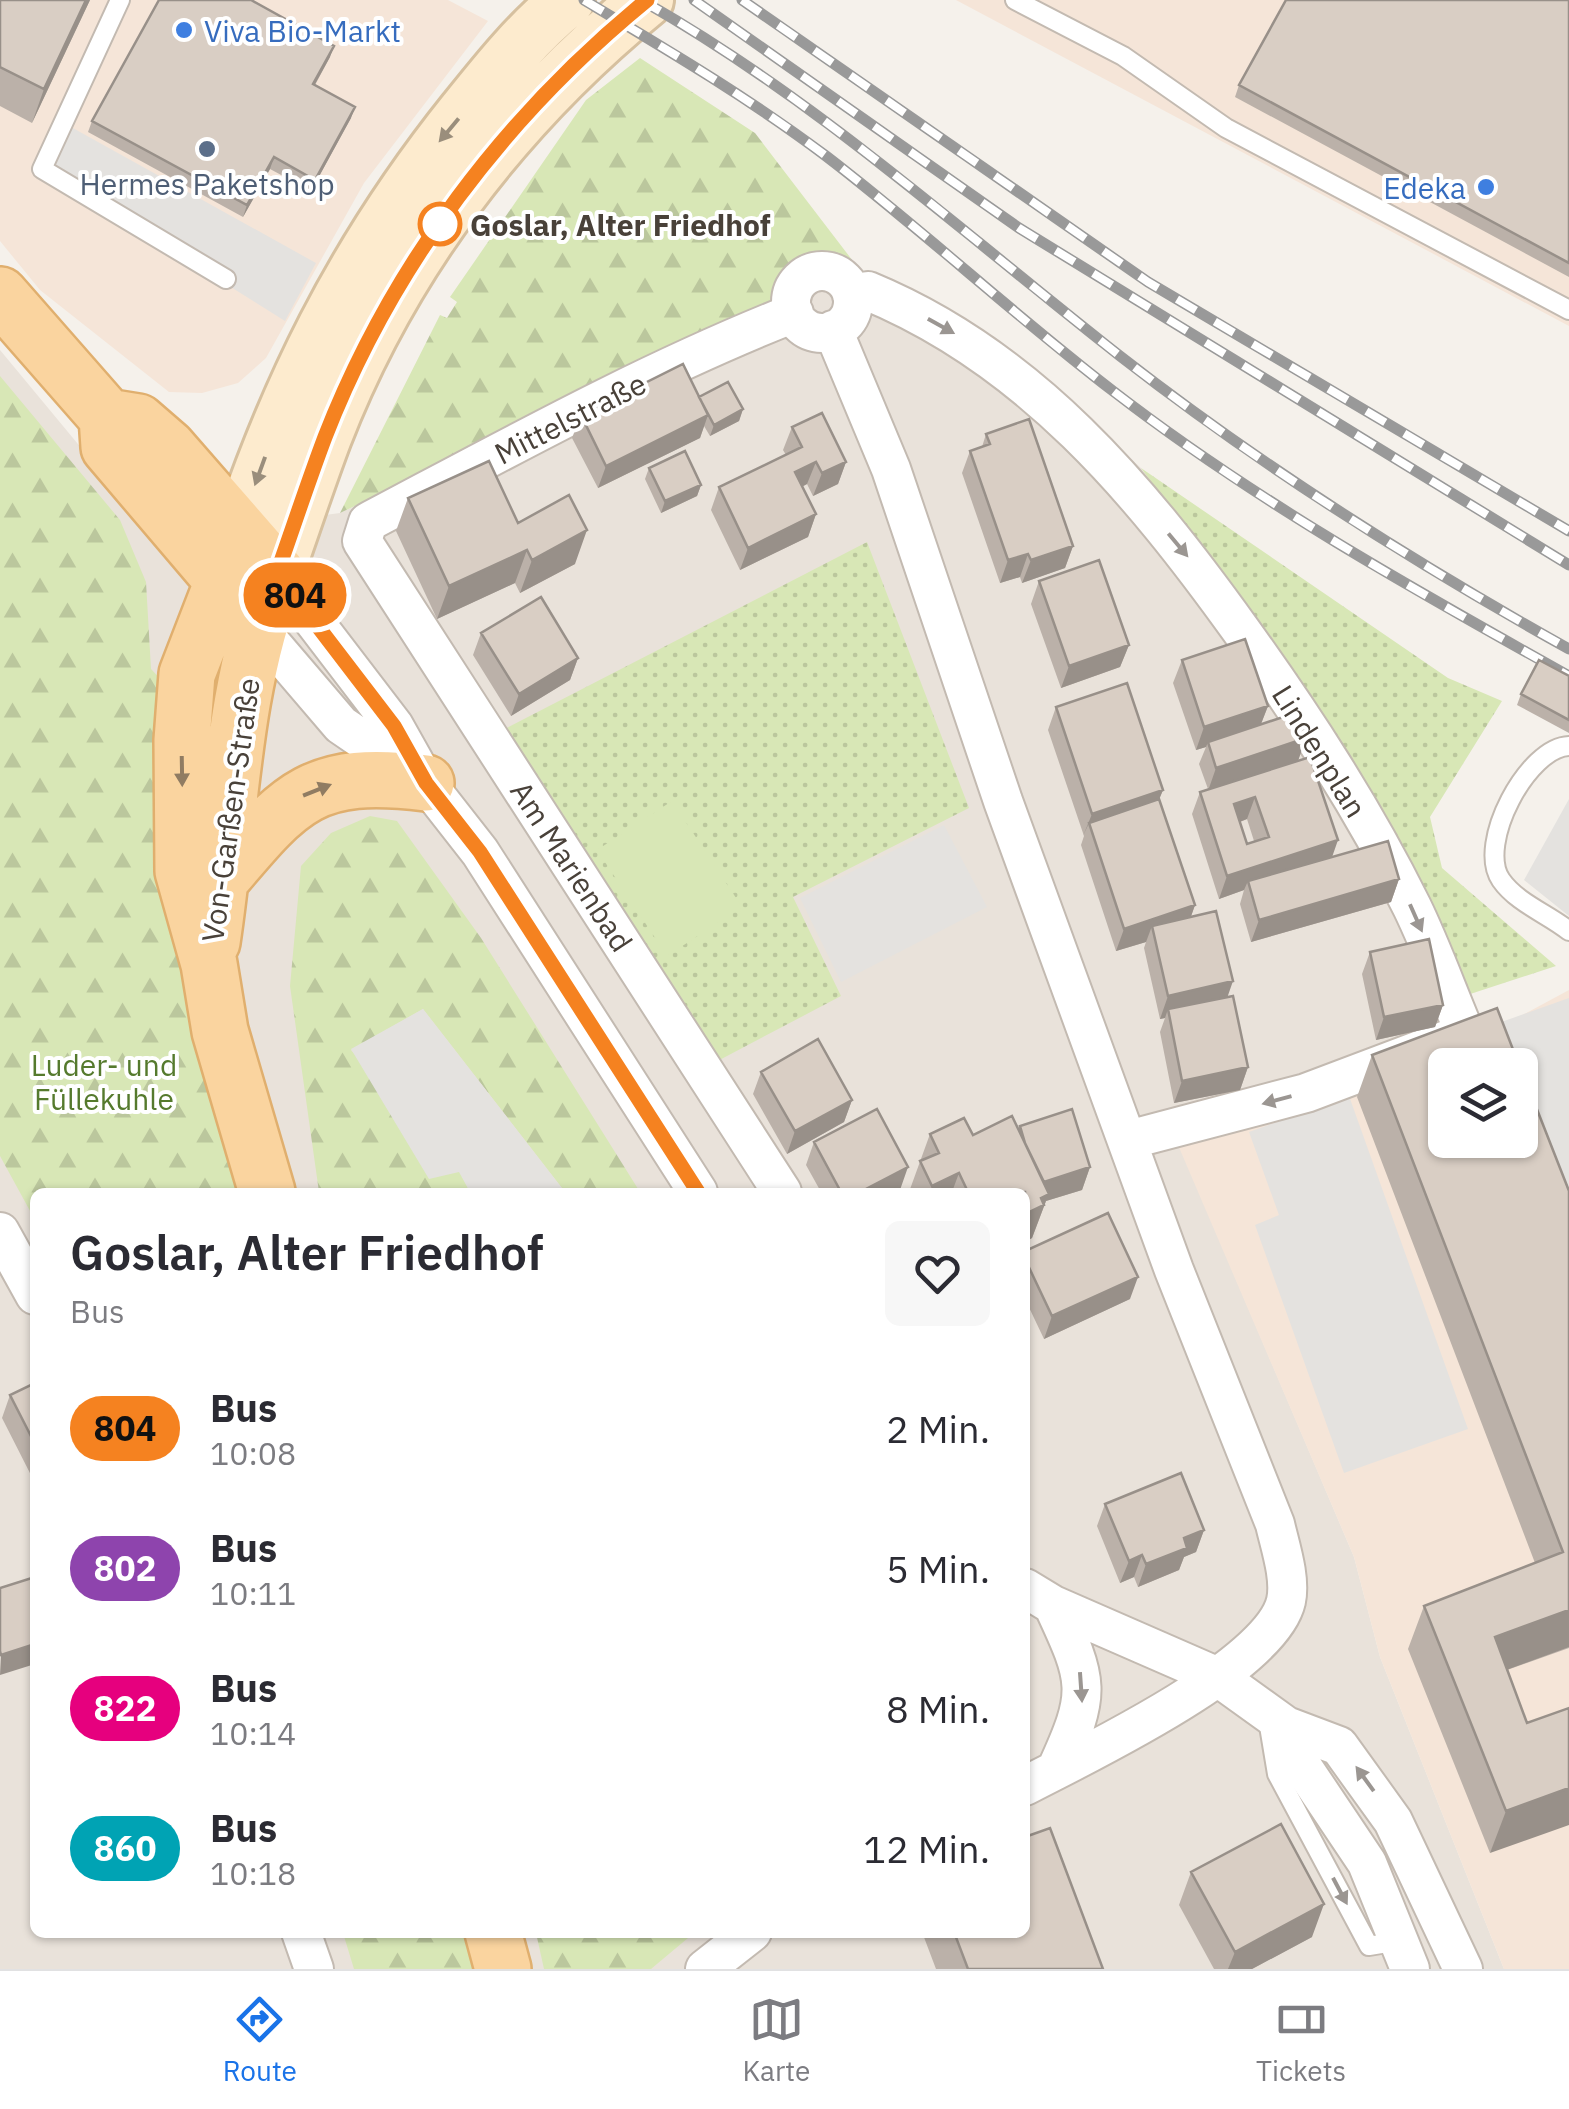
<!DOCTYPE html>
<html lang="de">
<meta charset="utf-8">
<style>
:root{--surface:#fff;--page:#f7f7f7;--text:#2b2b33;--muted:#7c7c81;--line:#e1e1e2;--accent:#1a73e8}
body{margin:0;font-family:"IBM Plex Sans",sans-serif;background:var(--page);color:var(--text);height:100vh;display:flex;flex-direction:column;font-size:38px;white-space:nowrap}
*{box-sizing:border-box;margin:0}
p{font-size:32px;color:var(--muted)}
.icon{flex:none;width:55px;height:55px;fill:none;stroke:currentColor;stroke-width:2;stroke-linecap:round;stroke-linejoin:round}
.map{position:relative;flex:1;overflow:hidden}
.drawer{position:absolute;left:30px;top:1188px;width:1000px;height:750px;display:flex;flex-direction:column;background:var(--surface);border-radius:15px;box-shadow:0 2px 8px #0004}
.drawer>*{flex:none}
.badge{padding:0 20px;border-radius:32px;font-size:35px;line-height:65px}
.controls{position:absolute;left:1428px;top:1048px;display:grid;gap:20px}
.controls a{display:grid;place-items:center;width:110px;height:110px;border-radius:15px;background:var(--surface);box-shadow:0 2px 8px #0004;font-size:50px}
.map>.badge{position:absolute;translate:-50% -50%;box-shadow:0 0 0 5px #fff}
.round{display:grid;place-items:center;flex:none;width:105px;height:105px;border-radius:15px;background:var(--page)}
.headline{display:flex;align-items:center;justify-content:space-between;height:170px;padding:0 40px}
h1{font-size:48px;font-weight:600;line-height:75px}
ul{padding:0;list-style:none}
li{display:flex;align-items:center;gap:30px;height:140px;padding:0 40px}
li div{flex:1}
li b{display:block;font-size:38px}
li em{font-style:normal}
li .badge{min-width:110px;font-weight:700;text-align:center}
.tabs{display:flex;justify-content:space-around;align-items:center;height:140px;border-top:2px solid var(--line);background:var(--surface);font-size:28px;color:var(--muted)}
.tabs a{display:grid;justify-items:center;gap:5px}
.tabs .active{color:var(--accent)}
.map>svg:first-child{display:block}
.residential{fill:#e9e2da;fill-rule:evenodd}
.commercial{fill:#f5e5d8;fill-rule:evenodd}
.grass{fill:url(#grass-dots)}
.forest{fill:url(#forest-firs)}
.garden{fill:#d8e7b6}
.parking{fill:#e4e2df}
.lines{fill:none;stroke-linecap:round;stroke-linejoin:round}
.service-casing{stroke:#c3bab1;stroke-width:22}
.minor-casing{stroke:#c3bab1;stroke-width:42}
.secondary-casing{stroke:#d6c09f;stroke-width:58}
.primary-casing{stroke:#e0af6e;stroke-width:60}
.service{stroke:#fff;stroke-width:18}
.minor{stroke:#fff;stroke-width:38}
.secondary{stroke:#fdebce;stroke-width:52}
.primary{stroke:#fad49f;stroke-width:55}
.rail-casing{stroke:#999;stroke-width:11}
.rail{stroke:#fff;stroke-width:8;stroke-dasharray:22;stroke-linecap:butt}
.wall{fill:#bbb1a9;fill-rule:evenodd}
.shaded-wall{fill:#989089}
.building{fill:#d9cec4;stroke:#989089;stroke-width:2.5;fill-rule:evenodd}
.oneway{fill:#9a8e7c}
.oneway2{fill:#9b9692}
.oneway3{fill:#907c62}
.line-casing{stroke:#fff;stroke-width:22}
.line{stroke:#f58220;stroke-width:15}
.shop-dot{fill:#3f7fe0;stroke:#fff;stroke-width:4}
.service-dot{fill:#5c6f8a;stroke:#fff;stroke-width:4}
.stop-dot{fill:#fff;stroke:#f58220;stroke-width:5}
.labels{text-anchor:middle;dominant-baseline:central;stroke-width:8;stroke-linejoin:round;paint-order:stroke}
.shop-label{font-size:30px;fill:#366cbe;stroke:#fff;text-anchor:start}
.service-label{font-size:30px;fill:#4e5e75;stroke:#fff}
.stop-label{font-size:30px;font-weight:bold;fill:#494139;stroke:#fff;text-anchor:start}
.street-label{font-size:30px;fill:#494139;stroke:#fff}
.park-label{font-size:30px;fill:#557a2d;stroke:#fff}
</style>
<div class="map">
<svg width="1569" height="1969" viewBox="0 0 1569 1969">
<defs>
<pattern id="grass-dots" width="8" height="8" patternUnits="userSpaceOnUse" patternTransform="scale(2.5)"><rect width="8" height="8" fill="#d8e7b6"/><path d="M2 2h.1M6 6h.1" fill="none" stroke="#bbc79d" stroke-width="1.8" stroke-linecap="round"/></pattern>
<pattern id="forest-firs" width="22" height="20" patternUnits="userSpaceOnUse" patternTransform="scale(2.5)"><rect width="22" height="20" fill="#d8e7b6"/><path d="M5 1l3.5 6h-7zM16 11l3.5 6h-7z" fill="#bbc79d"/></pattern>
</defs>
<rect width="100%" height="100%" fill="#f5f1eb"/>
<path class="residential" d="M 859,269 L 995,337 L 1141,468 L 1261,634 L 1476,1040 L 1179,1145 L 1354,1557 L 1380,1657 L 1504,1969 L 0,1969 L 0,350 L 155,537 L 340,513 ZM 35,1192 L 1025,1192 L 1025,1932 L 35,1932 Z"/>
<path class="commercial" d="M 0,0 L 448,0 L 488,21 L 364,183 L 266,358 L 238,383 L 202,393 L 169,392 L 40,290 L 0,241 Z
M 956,0 L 1569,0 L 1569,326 Z
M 1569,990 L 1569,1969 L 1504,1969 L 1380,1657 L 1354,1557 L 1178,1145 L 1476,1040 ZM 1445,1065 L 1520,1065 L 1520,1140 L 1445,1140 Z"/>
<path class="grass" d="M 1141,468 L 1448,678 L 1502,701 L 1430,817 L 1442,868 L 1556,966 L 1458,998 L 1261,634 Z
M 867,542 L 969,808 L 793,897 L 841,996 L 710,1065 L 495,734 Z"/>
<path class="forest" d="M 640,58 L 755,133 L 859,269 L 340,513 L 440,315 L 447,318 L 457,302 L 450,297 L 586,100 Z
M 0,376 L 120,520 L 146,582 L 151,669 L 167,686 L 247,1192 L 35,1192 L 35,1220 L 0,1156 Z
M 370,816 L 397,821 L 481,938 L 640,1192 L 565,1192 L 423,1009 L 351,1050 L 460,1172 L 470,1192 L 319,1192 L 290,986 L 301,866 L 331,833 Z
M 343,1933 L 472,1933 L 482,1969 L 354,1969 Z
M 536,1933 L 536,1932 L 694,1933 L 651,1969 L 544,1969 Z"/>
<path class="garden" d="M 672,801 L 742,907 L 667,956 L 597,850 Z"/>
<path class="parking" d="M 62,122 L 316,263 L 285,321 L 42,169 Z
M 1569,799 L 1569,916 L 1524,880 Z
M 944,825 L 987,907 L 841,982 L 800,898 Z
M 1569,998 L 1569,1223 L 1520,1098 L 1520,1065 L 1508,1065 L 1493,1025 Z
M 423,1009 L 565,1192 L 470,1192 L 459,1172 L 429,1179 L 351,1049 Z
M 1349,1096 L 1468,1429 L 1344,1473 L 1255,1225 L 1279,1215 L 1249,1132 Z"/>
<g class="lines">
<defs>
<path id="service" d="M 120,0 L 42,169 L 226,279
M 1015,0 L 1123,56 L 1226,128 L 1569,310
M 1569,746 C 1528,747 1476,844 1501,880 C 1517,903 1548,914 1569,931
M 1268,1720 L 1277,1774 L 1369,1946 L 1399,1941"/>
<path id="minor" d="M791 302a31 31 0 1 1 62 0a31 31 0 1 1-62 0Z
M 852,295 L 868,291 C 1030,358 1140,490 1240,629 C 1304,718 1363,808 1412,907 C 1432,948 1447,991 1465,1033 L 1306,1093 L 1128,1140
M 833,330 L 891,469 L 1003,801 L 1174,1270 L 1275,1524 C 1280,1546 1291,1578 1286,1601 C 1271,1667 1084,1755 1025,1786
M 277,573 L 394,726 L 426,783 L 480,852 L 698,1192
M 247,615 L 341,725 L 420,779
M 782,1192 L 362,541 L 368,522 C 508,448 647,371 794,313
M 0,1232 L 35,1295
M 1025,1588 L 1053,1605 L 1218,1677 L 1286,1726 L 1339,1746 L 1393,1821 L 1463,1969
M 1053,1605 C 1089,1682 1092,1692 1056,1770
M 1286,1726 L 1298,1760 L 1367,1863 L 1410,1969
M 301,1932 L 314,1969
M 705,1969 L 752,1932"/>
<path id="secondary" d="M 228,565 C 282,394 352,252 465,111 C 497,71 528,32 568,0
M 277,573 C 293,528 308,482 325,437 C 392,264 505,116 647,0"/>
<path id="primary" d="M 0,295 L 107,417 L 109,447 L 223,581 L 187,674 L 182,740 L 183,871 L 209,964 L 220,1031 L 267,1192
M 107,417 L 138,422 L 168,448 L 277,573 C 231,691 231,817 212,942
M 222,878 C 291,796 313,769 426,783
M 493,1932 L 503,1969"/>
</defs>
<use href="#service" class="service-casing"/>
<use href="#minor" class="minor-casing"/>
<use href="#secondary" class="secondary-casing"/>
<use href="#primary" class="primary-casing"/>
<use href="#service" class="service"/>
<use href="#minor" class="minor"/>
<use href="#secondary" class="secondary"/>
<use href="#primary" class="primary"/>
<defs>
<path id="rail" d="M 584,0 C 666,49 749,98 826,156 C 924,231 1015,316 1113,391 C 1254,500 1413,589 1569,676
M 641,0 C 815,98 963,233 1120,356 C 1261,466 1413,562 1569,649
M 694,0 L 1019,228 L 1569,565
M 742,0 L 1148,282 L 1569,531"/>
</defs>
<use href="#rail" class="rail-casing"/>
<use href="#rail" class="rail"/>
</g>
<path class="wall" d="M 0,0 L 90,0 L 32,123 L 0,106 Z
M 1569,0 L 1569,277 L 1235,97 L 1239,85 Z
M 330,57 L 315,85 L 351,118 L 311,191 L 270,169 L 243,217 L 88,132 L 92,121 Z
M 699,397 L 743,409 L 739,421 L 710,436 L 704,426 L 700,438 L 598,488 L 572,438 L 581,415 Z
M 792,427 L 846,462 L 838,484 L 813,496 L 807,484 L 802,487 L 816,514 L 808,537 L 740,570 L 711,510 L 719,487 L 786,455 L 783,450 Z
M 986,434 L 1073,546 L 1065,568 L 1022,583 L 1020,577 L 1000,583 L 962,473 L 970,451 L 982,447 Z
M 649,468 L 701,485 L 697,496 L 661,513 L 645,479 Z
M 408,498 L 518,523 L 575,564 L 520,593 L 515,583 L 437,619 L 396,531 Z
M 1039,581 L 1129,645 L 1120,667 L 1061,688 L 1031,604 Z
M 481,633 L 578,658 L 570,680 L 511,716 L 473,655 Z
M 1182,660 L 1268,706 L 1261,724 L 1306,738 L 1298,760 L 1332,857 L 1399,879 L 1391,902 L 1251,942 L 1240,904 L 1244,890 L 1219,899 L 1192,814 L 1200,792 L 1208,789 L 1199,764 L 1206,747 L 1196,750 L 1173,683 ZM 1247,819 L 1254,841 L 1247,844 L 1240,822 Z
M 1569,676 L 1569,733 L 1517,705 L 1521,694 Z
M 1056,707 L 1163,790 L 1159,799 L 1195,905 L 1191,916 L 1228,997 L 1248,1067 L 1240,1090 L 1174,1103 L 1160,1032 L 1165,1018 L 1160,1019 L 1144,948 L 1146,942 L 1116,951 L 1081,845 L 1084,836 L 1048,730 Z
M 1370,952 L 1443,1005 L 1435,1027 L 1376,1040 L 1362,974 Z
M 1372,1055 L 1569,1191 L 1569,1648 L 1507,1670 L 1527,1723 L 1569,1708 L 1490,1853 L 1408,1649 L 1424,1606 L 1535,1563 L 1357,1097 Z
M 761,1072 L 852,1100 L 844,1122 L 787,1154 L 753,1094 Z
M 1020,1126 L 1090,1167 L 1082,1190 L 1046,1201 L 1032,1238 L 1025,1242 L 1025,1192 L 909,1192 L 930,1134 L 973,1135 L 1018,1129 Z
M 814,1142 L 899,1190 L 901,1192 L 821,1192 L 806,1165 Z
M 1025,1251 L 1130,1299 L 1044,1339 L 1025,1299 Z
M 35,1383 L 35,1483 L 2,1418 L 10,1395 Z
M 1105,1504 L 1204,1530 L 1196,1552 L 1184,1557 L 1179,1570 L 1138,1587 L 1134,1577 L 1120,1583 L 1097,1526 Z
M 1191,1872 L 1312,1937 L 1252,1969 L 1214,1969 L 1179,1905 Z
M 922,1932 L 1025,1932 L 1103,1969 L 936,1969 Z"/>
<path class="shaded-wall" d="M 86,0 L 90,0 L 32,123 L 44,89 Z
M 334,46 L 330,57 L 309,95 L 313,84 Z
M 355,107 L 351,118 L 311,191 L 315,180 Z
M 274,157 L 270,169 L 243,217 L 247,205 Z
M 743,409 L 739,421 L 710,436 L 714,425 Z
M 708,415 L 700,438 L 598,488 L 606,466 Z
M 816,462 L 807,484 L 787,494 L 795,472 Z
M 846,462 L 838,484 L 813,496 L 822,473 Z
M 701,485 L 697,496 L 661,513 L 665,501 Z
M 816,514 L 808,537 L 740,570 L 748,548 Z
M 587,530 L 575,564 L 520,593 L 532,560 Z
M 1073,546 L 1065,568 L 1022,583 L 1031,560 Z
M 527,550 L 515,583 L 437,619 L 449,586 Z
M 1028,554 L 1020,577 L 1000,583 L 1008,560 Z
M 1129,645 L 1120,667 L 1061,688 L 1069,666 Z
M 578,658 L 570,680 L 511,716 L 519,694 Z
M 1268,706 L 1259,729 L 1208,742 L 1206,747 L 1196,750 L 1204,727 Z
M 1306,738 L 1298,761 L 1208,791 L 1216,768 Z
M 1163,790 L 1154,812 L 1089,823 L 1083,836 L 1092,814 Z
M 1255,797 L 1247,819 L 1226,827 L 1234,804 Z
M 1338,840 L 1330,863 L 1248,881 L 1244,890 L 1219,899 L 1227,876 Z
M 1399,879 L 1391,902 L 1251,942 L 1259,920 Z
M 1195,905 L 1187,928 L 1152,926 L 1146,942 L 1116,951 L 1124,929 Z
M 1233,981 L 1225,1004 L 1168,1009 L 1165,1018 L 1160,1019 L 1168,996 Z
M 1443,1005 L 1435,1027 L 1376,1040 L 1384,1017 Z
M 1248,1067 L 1240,1090 L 1174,1103 L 1182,1081 Z
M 852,1100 L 844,1122 L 787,1154 L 795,1131 Z
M 908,1167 L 900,1190 L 894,1192 L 860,1192 Z
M 1090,1167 L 1082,1190 L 1046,1201 L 1032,1238 L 1025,1242 L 1025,1215 L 1038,1184 Z
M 959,1173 L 952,1192 L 930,1192 L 932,1186 Z
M 1138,1277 L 1130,1299 L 1044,1339 L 1052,1316 Z
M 1204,1530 L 1196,1552 L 1184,1557 L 1179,1570 L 1138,1587 L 1146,1564 L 1184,1538 Z
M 1142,1555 L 1134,1577 L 1120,1583 L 1129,1561 Z
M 1569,1610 L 1569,1647 L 1479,1680 L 1495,1637 Z
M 35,1644 L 35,1664 L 0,1675 L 1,1655 Z
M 1569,1788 L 1569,1825 L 1490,1853 L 1506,1811 Z
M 1324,1904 L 1312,1937 L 1252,1969 L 1228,1969 L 1235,1952 Z"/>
<path class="building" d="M 0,0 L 86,0 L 44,89 L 0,67 Z
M 159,0 L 251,0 L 334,46 L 313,84 L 355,107 L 315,180 L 274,157 L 247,205 L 92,121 Z
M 1286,0 L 1569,0 L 1569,263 L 1239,85 Z
M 683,364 L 708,415 L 606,466 L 581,415 Z
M 728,382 L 743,409 L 714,425 L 699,397 Z
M 822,413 L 846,462 L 822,473 L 816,462 L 795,472 L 816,514 L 748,548 L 719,487 L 802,447 L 792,427 Z
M 1029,419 L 1073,546 L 1031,560 L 1028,554 L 1008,560 L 970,451 L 990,444 L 986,434 Z
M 685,451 L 701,485 L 665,501 L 649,468 Z
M 489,461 L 518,523 L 569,495 L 587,530 L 532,560 L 527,550 L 449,586 L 408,498 Z
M 1099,560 L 1129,645 L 1069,666 L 1039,581 Z
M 541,597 L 578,658 L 519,694 L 481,633 Z
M 1245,639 L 1268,706 L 1204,727 L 1182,660 Z
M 1539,660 L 1569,676 L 1569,720 L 1521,694 Z
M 1127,683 L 1163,790 L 1092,814 L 1056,707 Z
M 1298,712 L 1306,738 L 1216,768 L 1208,742 Z
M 1310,757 L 1338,840 L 1227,876 L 1200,792 ZM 1255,797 L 1269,837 L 1247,844 L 1234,804 Z
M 1159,799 L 1195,905 L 1124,929 L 1089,823 Z
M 1388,841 L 1399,879 L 1259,920 L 1248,881 Z
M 1216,911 L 1233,981 L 1168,996 L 1152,926 Z
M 1429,939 L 1443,1005 L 1384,1017 L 1370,952 Z
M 1233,996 L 1248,1067 L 1182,1081 L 1168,1009 Z
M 1497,1008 L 1519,1065 L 1445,1065 L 1445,1140 L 1520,1140 L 1520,1066 L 1569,1191 L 1569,1610 L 1495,1637 L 1527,1723 L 1569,1708 L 1569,1788 L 1506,1811 L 1424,1606 L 1563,1552 L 1372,1055 Z
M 818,1039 L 852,1100 L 795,1131 L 761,1072 Z
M 877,1109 L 908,1167 L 860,1192 L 841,1192 L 814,1142 Z
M 1072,1109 L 1090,1167 L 1044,1182 L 1025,1143 L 1020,1126 Z
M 1012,1116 L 1049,1194 L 1041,1198 L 1044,1205 L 1025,1214 L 1028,1220 L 1025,1221 L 1025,1192 L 968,1192 L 959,1173 L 932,1186 L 920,1161 L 939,1153 L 930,1134 L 964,1118 L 973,1135 Z
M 898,1187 L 901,1192 L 888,1192 Z
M 1108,1213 L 1138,1277 L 1052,1316 L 1025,1259 L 1025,1251 Z
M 35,1383 L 35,1444 L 10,1395 Z
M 1181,1473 L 1204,1530 L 1184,1538 L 1187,1548 L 1146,1564 L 1142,1555 L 1129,1561 L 1105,1504 Z
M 35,1577 L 35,1644 L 1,1655 L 0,1651 L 0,1588 Z
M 1281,1824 L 1324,1904 L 1235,1952 L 1191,1872 Z
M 1050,1828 L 1103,1969 L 968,1969 L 954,1932 L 1025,1932 L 1025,1837 Z"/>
<defs><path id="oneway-solid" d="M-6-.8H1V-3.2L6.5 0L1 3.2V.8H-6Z" transform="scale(2.5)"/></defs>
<g class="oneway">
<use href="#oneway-solid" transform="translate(449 130) rotate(130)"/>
<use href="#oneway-solid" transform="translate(260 471) rotate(110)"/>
</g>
<g class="oneway2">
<use href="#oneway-solid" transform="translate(941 326) rotate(29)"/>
<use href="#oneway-solid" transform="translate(1178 545) rotate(50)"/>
<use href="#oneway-solid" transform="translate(1416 918) rotate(66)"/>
<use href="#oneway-solid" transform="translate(1277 1100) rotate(165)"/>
<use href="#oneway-solid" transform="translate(1081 1687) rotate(86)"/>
<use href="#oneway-solid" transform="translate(1365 1779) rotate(-126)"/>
<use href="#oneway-solid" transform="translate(1340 1891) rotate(62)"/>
</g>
<g class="oneway3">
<use href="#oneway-solid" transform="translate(182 771) rotate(89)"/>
<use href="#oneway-solid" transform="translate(317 790) rotate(-22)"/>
</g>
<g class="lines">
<defs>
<path id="line" d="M 647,0 C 505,116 392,265 325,437 C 308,482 293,528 277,573 L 394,726 L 426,783 L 480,852 L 698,1192"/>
</defs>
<use href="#line" class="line-casing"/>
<use href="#line" class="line"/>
</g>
<g class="shop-dot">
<circle cx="184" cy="30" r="10"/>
<circle cx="1486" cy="187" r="10"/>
</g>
<circle class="service-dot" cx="207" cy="149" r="10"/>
<circle class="stop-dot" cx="440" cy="224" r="20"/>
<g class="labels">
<g class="shop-label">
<text x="204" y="30">Viva Bio-Markt</text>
<text x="1466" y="187" text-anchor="end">Edeka</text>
</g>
<g class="service-label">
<text x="207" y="183">Hermes Paketshop</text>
</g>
<g class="stop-label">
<text x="470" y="224">Goslar, Alter Friedhof</text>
</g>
<g class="street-label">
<text transform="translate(570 418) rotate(-27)">Mittelstraße</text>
<text transform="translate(1320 751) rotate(58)">Lindenplan</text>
<text transform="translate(230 810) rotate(-82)">Von-Garßen-Straße</text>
<text transform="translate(572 866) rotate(57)">Am Marienbad</text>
</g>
<g class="park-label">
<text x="104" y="1064">Luder- und<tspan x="104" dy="34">Füllekuhle</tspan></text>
</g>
</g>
</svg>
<div class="controls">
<a><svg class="icon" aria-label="layers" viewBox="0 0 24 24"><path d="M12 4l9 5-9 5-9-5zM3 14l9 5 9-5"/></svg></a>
</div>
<b class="badge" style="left:295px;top:595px;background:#f58220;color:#111">804</b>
<section class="drawer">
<div class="headline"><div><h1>Goslar, Alter Friedhof</h1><p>Bus</p></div><a class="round"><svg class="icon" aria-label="heart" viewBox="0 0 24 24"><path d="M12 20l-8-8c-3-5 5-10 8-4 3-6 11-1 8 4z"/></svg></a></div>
<ul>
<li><span class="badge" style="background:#f58220;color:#111">804</span><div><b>Bus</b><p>10:08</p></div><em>2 Min.</em></li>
<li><span class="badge" style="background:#8e44ad;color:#fff">802</span><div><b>Bus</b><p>10:11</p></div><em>5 Min.</em></li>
<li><span class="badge" style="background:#e6007e;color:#fff">822</span><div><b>Bus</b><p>10:14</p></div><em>8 Min.</em></li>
<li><span class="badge" style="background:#00a3b4;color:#fff">860</span><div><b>Bus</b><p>10:18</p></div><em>12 Min.</em></li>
</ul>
</section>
</div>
<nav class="tabs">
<a class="active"><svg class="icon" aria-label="directions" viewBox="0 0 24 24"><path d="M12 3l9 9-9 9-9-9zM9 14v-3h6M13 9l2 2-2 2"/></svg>Route</a>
<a><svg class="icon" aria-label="map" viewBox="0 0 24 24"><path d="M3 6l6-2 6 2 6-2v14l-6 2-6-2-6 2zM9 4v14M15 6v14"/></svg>Karte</a>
<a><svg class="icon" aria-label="tickets" viewBox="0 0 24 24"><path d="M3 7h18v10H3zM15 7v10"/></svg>Tickets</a>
</nav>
